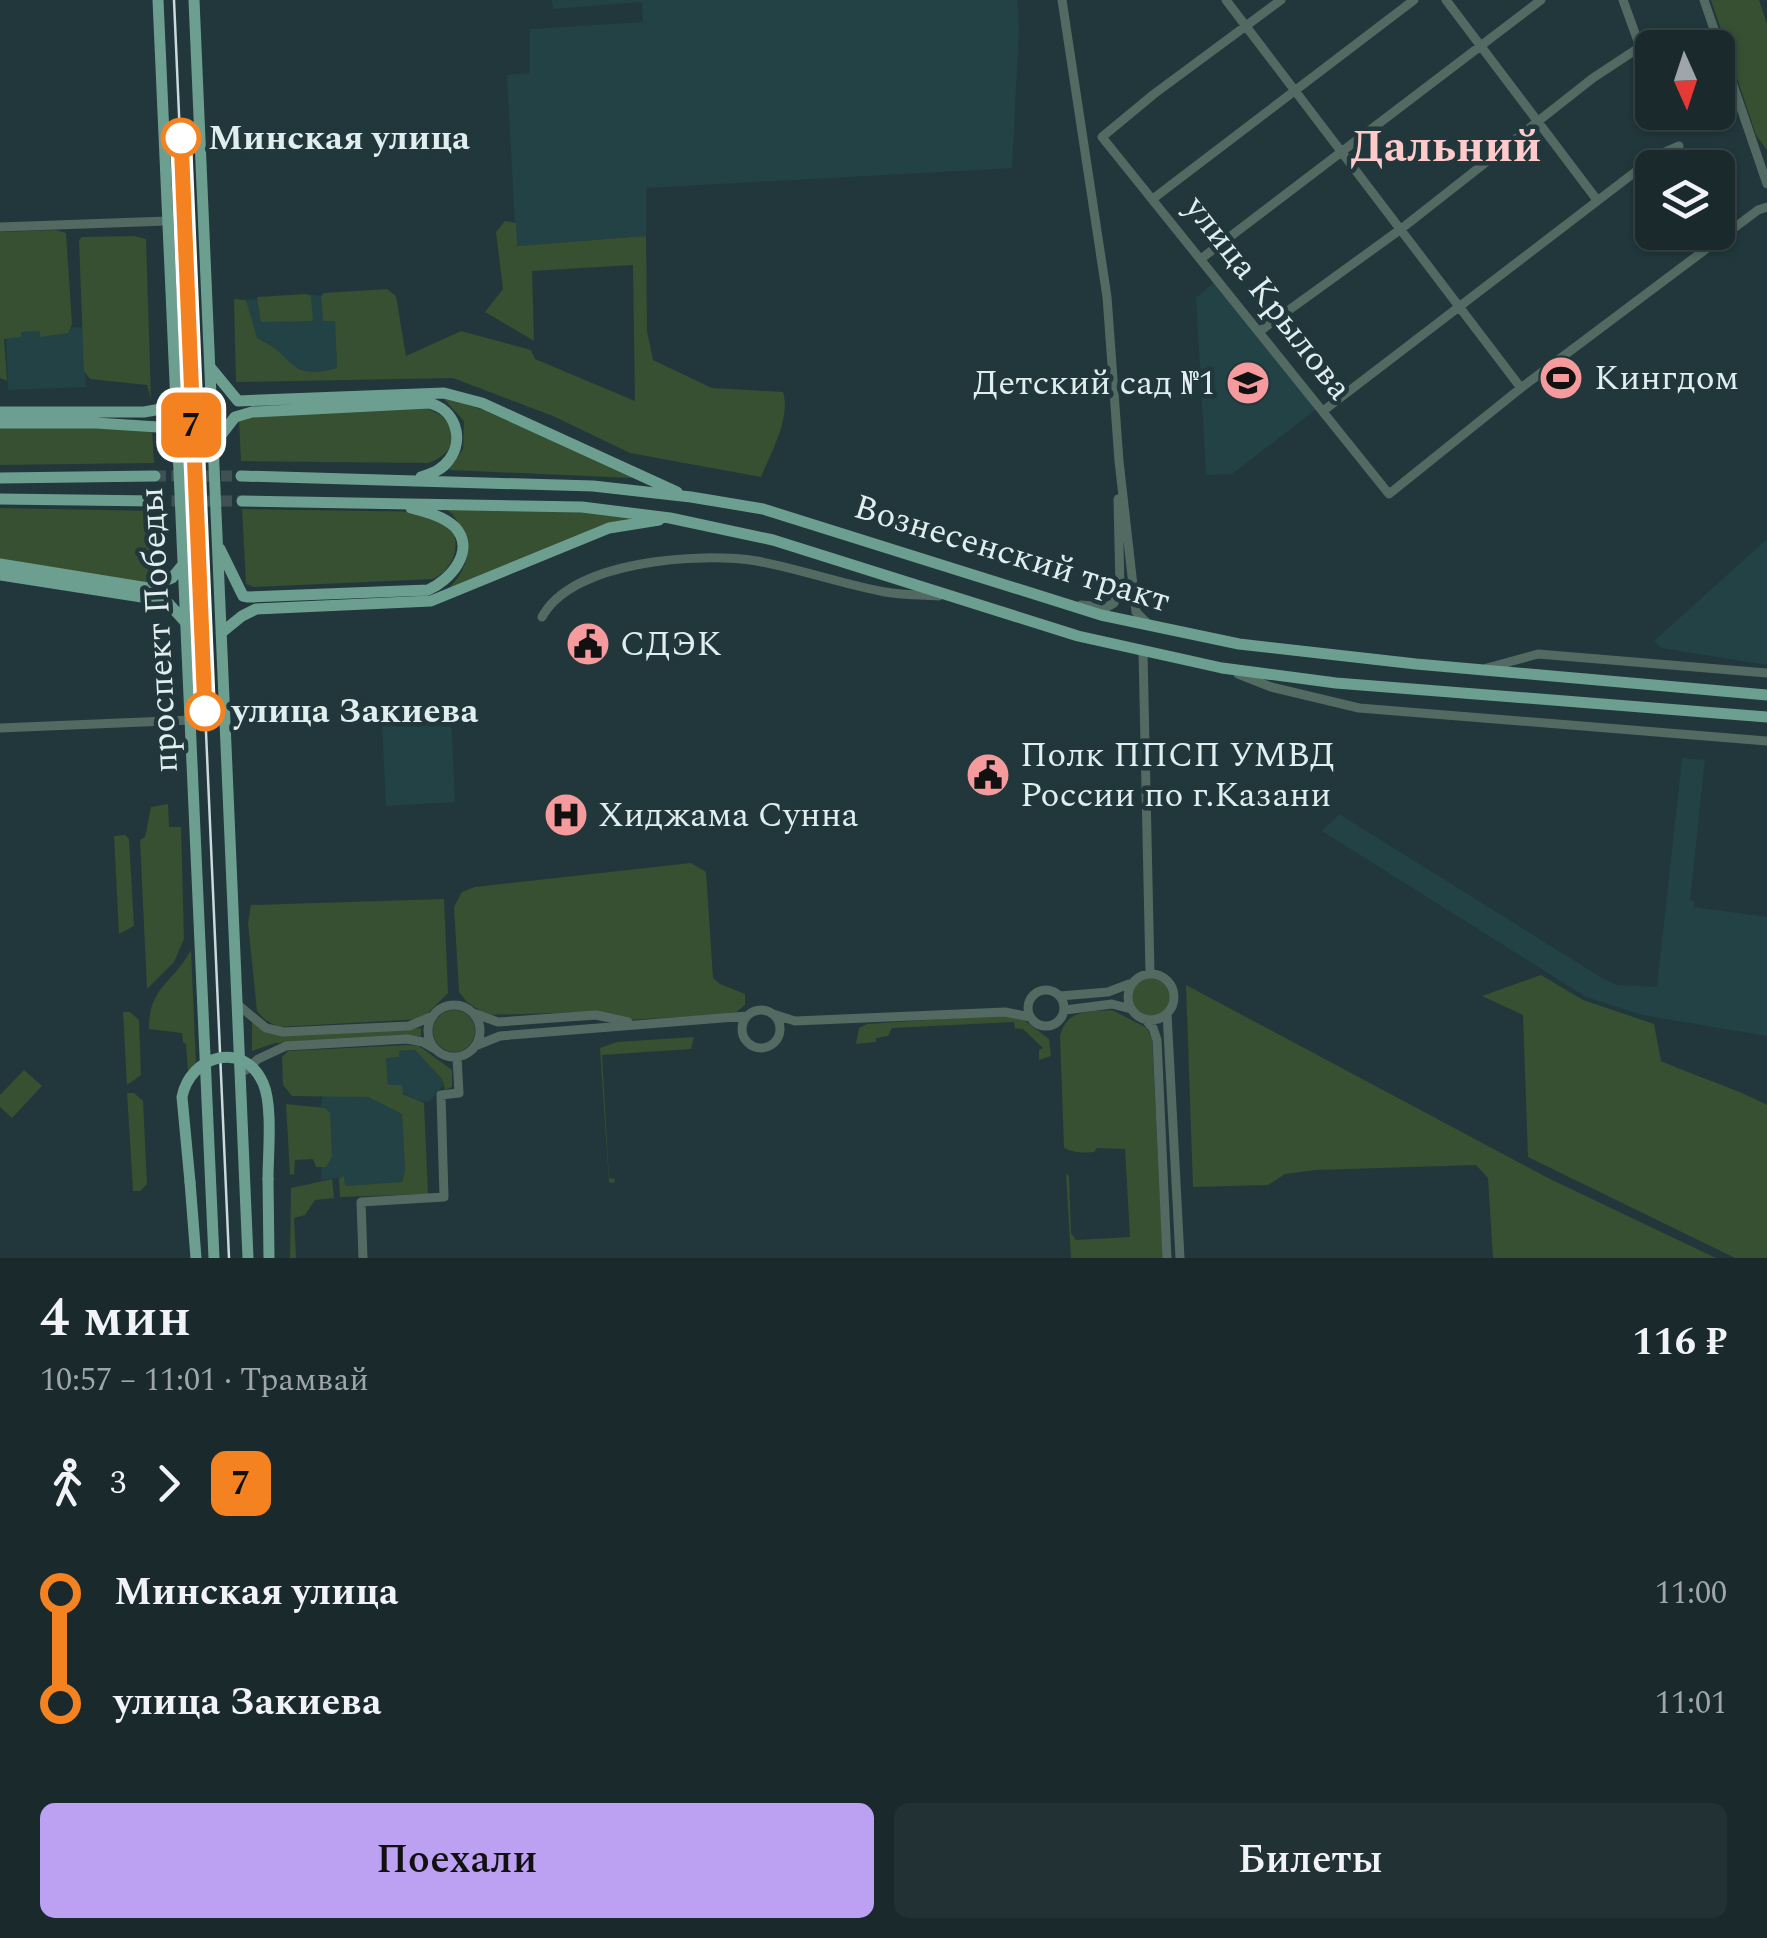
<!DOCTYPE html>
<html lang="ru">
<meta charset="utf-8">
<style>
:root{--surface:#19292c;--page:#223134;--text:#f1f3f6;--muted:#9fa6a9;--line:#374548;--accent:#bca0f2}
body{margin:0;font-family:Spectral,serif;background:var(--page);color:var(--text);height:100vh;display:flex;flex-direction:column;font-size:38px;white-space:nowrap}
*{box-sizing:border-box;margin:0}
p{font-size:32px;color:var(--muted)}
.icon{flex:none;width:55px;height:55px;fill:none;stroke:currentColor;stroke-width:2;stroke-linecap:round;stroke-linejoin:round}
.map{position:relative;height:1258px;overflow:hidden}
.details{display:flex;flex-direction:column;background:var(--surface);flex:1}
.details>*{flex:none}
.badge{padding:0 20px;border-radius:15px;font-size:35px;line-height:65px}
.needle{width:65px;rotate:177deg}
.controls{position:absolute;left:1635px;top:30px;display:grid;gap:20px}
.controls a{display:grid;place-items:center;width:100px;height:100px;border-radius:15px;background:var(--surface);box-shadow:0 2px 8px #0004,0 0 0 2px var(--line);font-size:50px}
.map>.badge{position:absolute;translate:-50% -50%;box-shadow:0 0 0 5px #fff}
.legs{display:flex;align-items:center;gap:15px;height:110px;padding:0 40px;font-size:32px}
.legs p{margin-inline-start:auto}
.headline{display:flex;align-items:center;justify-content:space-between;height:170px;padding:0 40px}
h1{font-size:55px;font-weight:600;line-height:75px}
.action{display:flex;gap:20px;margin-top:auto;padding:20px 40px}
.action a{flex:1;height:115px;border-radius:15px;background:var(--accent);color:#111;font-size:40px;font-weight:600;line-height:115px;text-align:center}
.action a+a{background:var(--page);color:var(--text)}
ul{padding:0 40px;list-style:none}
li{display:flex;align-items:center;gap:35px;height:110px;font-size:38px}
li i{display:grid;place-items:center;width:15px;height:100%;margin:0 12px;background:currentColor}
li i::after{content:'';width:25px;height:25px;margin:-12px;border:8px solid;border-radius:50%;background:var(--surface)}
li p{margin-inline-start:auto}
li:first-child i{background:linear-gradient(#0000 50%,currentColor 0)}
li:last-child i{background:linear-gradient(currentColor 50%,#0000 0)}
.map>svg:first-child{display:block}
.built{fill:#224246}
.green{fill:#365031}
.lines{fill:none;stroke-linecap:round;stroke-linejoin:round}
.major-tunnel{stroke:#3e5256;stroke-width:11;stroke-dasharray:11 5.5;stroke-linecap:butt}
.minor{stroke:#526a62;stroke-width:9}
.major{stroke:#6d9f91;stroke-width:11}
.tram{stroke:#cbdadd;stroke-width:2.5}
.major-bridge{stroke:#6d9f91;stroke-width:11}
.line-1-casing{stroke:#fff;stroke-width:22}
.line-1{stroke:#f58220;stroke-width:15}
.stop-1-dot{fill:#fff;stroke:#f58220;stroke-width:5}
.labels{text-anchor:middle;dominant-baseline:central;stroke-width:9;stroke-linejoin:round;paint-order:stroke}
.stop-label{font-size:35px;font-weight:bold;fill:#e0eef0;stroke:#21373b;text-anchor:start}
.street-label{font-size:35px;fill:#e0eef0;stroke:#21373b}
.poi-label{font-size:35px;fill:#e0eef0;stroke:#21373b;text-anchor:start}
.district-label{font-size:45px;font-weight:bold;fill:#ffcaca;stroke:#21373b}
</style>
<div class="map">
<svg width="1767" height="1258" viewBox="0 0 1767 1258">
<rect width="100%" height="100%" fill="#21373b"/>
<path class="built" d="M 552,0 L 1017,0 L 1019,29 L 1012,168 L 646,188 L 646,236 L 516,246 L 507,75 L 530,73 L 530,29 L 643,22 L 642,2 L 553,9 Z
M 1214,282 L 1280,365 L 1318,408 L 1232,474 L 1206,475 L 1196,298 Z
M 306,294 L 321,296 L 323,320 L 335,320 L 337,368 L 312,374 L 293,366 L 266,341 L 257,338 L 253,330 L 246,300 Z
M 83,327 L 86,387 L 8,390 L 6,331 Z
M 1767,539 L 1767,665 L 1661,648 L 1654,641 Z
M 451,719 L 455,802 L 386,806 L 382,722 Z
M 1682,758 L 1705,760 L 1690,900 L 1694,901 L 1694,907 L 1767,917 L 1767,1036 L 1642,1015 L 1586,997 L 1322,831 L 1339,814 L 1602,978 L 1617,985 L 1657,987 Z
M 415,1050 L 442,1079 L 443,1086 L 429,1102 L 419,1101 L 388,1085 L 386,1057 L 398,1057 L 399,1051 Z
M 323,1095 L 368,1097 L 402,1114 L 405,1171 L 401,1183 L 344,1186 L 343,1177 L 321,1180 L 325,1108 L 320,1107 Z"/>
<path class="green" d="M 1711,0 L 1759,0 L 1767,24 L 1767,150 L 1756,135 Z
M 505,221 L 516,223 L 517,246 L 646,236 L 647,331 L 653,360 L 712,388 L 783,392 C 791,417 771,453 761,477 L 630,453 L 553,416 L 453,378 L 236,382 L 234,299 L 246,300 L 257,338 C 294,353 287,383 337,368 L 335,321 L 323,321 L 321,296 L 324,293 L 387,289 L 396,296 L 406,356 L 461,331 L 531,350 L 535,359 L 635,401 L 633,265 L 532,271 L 534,341 L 485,312 L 503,289 L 496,232 Z
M 56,230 L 66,233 L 72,324 L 68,333 L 40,337 L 40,331 L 21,332 L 21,337 L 4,339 L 7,381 L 0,378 L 0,232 Z
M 134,236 L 146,239 L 151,399 L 147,385 L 90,379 L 84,371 L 79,240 L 82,237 Z
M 306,294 L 311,296 L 313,321 L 261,322 L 257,297 Z
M 442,397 L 484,410 L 633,478 L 449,470 L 463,449 L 464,421 Z
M 418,407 C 457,412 467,450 428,463 L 241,461 L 239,421 L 249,415 Z
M 0,426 L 152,429 L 154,463 L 0,465 Z
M 0,508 L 155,511 L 159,578 L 149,584 L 0,562 Z
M 242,509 L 439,512 C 464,530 460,566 433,579 L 254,587 L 246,584 Z
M 447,509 L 585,511 L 641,517 L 600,526 L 448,589 C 474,563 474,535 447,509 Z
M 168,804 L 169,827 L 181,827 L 184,939 L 174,962 L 147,989 L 140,840 L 145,837 L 151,807 Z
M 125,835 L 129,839 L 134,926 L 119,934 L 114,836 Z
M 691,863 L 706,872 L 713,978 L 720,984 L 745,994 L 745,1005 L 734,1014 L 625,1020 L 591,1012 L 487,1015 L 467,1002 L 459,992 L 454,907 L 462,892 L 475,887 Z
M 444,899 L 448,993 L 422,1019 L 278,1027 L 264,1019 L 257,1011 L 248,923 L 251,905 Z
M 191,950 L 196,1064 L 188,1072 L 186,1044 L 183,1042 L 182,1033 L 149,1029 C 148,988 173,983 191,950 Z
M 1541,975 L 1583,1000 L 1654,1024 L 1661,1061 C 1697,1077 1733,1087 1767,1105 L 1767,1258 L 1735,1258 L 1528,1157 L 1523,1015 L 1482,996 Z
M1131 997a20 20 0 1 1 40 0a20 20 0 1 1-40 0Z
M 1186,985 L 1550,1179 L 1716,1258 L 1493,1258 L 1488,1178 L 1476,1165 L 1315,1170 L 1285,1174 L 1268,1185 L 1193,1187 Z
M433 1031a21 21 0 1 1 42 0a21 21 0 1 1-42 0Z
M 1112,1010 L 1147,1028 L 1152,1039 L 1163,1258 L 1071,1258 L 1066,1173 L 1069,1176 L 1071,1233 L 1076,1240 L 1130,1237 L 1125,1149 L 1097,1148 L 1094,1152 C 1087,1153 1069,1153 1064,1147 L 1060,1036 C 1067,1009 1088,1012 1112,1010 Z
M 123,1012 L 130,1012 L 139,1020 L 141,1075 L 127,1085 Z
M 1016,1014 L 1049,1039 L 1051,1056 L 1039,1060 L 1039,1050 L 1043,1048 L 1023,1029 L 1015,1028 L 1014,1022 L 892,1028 L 888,1036 L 876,1038 L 876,1042 L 856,1044 L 859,1028 L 867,1024 Z
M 252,1021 L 266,1033 L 284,1036 L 421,1028 L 421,1036 L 275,1043 L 252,1051 Z
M 694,1037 L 691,1049 L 602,1055 L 609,1178 L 615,1179 L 614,1183 L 609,1182 L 600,1048 L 617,1042 Z
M 408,1045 L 419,1046 L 452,1070 L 452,1087 L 445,1090 L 442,1079 L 415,1050 L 399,1051 L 399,1057 L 386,1058 L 388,1085 L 402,1085 L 403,1094 L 424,1103 L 428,1194 L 340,1197 L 339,1178 L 344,1176 L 345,1186 L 402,1182 L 405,1170 L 402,1114 L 368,1097 L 292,1096 L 283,1085 L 282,1057 L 288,1051 Z
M 24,1070 L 42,1086 L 12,1118 L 0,1107 L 0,1095 Z
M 127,1093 L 134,1093 L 143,1101 L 147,1184 L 140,1191 L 133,1191 Z
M 286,1104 L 325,1108 L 330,1113 L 332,1157 L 326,1167 L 316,1167 L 313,1159 L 295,1160 L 294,1174 L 290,1175 Z
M 332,1179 L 334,1198 L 315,1200 L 305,1215 L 294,1218 L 296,1258 L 290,1258 L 291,1188 Z"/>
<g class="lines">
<path class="major-tunnel" d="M 155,476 L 241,476
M 155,501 L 242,501"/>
<path class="minor" d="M 1062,0 L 1107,297 L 1119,461 L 1136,612 L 1147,623
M 1226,0 L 1521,388
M 1281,0 L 1154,94 L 1102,137 L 1389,494 L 1521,388 L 1758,210 L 1767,207
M 1446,0 L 1597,200
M 1623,0 L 1652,80
M 1704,0 L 1767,184
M 1664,112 L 1669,125
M 1154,198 L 1414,0
M 0,227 L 167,221
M 1202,258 L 1541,0
M 1260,331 L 1401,229 L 1593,78 L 1640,47
M 1323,411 L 1656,156 L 1679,146
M 1081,605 L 1107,607 L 1114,603 L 1120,589 L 1118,499
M 542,617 C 573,560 700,552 757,561 C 800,569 842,584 885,592 C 902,595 921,595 939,596
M 1143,652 L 1150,973
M 1487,668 L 1538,654 L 1767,673
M 1238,674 L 1271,687 L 1359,708 L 1767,741
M 0,728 L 191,720
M1128 997a23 23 0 1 1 46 0a23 23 0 1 1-46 0Z
M1028 1008a18 18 0 1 1 36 0a18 18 0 1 1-36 0Z
M 1060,996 L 1108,992 L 1129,984
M 237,1004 L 266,1028 L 283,1032 L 409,1026 L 433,1016
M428 1031a26 26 0 1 1 52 0a26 26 0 1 1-52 0Z
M 1065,1010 L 1112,1004 L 1131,1009
M742 1029a19 19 0 1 1 38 0a19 19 0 1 1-38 0Z
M 473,1013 L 498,1022 L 596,1015 L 628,1022
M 1167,1013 L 1180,1258
M 773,1014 L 795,1021 L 1005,1012 L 1030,1017
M 1145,1019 L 1153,1028 L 1157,1040 L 1167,1258
M 475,1046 L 500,1036 L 747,1016
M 246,1070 L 258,1059 L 286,1046 L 407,1039 L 423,1042 L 435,1049
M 363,1258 L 361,1202 L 444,1197 L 441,1095 L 459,1093 L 457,1057"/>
<path class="major" d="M 158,0 L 214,1258
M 194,0 L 248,1258
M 210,367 L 238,401 L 444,393 L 482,403 L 677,492
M 0,412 L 144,412 L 161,409 L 175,391
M 0,423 L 96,423 L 158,427 L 166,431 L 176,447
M 214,444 L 235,417 L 252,412 L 429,403 C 455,409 465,439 449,460 C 442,470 432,473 421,477
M 241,476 L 593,486 L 691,497 L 763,509 L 1101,615 L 1239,644 L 1416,664 L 1767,695
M 0,478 L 155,476
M 0,499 L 155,501
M 242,501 L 582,507 L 670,518 L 773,540 L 1078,636 L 1222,668 L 1336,683 L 1767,717
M 220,549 L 243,596 L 248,597 L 428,590 C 449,581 477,551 455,527 C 443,516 426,512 411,508
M 0,564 L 148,588 L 172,578 L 185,562
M 0,575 L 161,600 L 169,604 L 188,625
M 221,633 L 242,616 L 256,609 L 431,601 L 609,528 L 659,520
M 268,1179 L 269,1258
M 190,1182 L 196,1258"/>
<path class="tram" d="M 174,0 L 229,1258"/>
<path class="major-bridge" d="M 190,1182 L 182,1097 C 190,1055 244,1040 263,1083 C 273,1105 268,1154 268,1179"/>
</g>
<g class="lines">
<defs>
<path id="line-1" d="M 181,138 L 205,711"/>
</defs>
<use href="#line-1" class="line-1-casing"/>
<use href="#line-1" class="line-1"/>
</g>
<defs>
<symbol id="stadium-disc" viewBox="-11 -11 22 22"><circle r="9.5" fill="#f59b9d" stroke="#21373b"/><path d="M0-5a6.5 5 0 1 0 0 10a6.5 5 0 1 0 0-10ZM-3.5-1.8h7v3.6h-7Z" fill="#111"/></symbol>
<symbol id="school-disc" viewBox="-11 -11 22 22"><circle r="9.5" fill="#f59b9d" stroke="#21373b"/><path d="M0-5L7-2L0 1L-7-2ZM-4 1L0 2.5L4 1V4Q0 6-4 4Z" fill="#111"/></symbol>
<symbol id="civic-disc" viewBox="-11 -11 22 22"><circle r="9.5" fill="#f59b9d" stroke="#21373b"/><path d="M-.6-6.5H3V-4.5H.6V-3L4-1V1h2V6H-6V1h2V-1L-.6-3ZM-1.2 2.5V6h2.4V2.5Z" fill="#111"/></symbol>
<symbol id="hospital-disc" viewBox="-11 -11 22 22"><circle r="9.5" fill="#f59b9d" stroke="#21373b"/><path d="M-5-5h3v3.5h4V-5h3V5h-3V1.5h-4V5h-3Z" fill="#111"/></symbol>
</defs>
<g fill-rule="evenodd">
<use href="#stadium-disc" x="1536" y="353" width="50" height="50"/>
<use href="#school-disc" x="1223" y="358" width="50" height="50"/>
<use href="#civic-disc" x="563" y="619" width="50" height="50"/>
<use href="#civic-disc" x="963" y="750" width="50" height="50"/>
<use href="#hospital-disc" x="541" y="790" width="50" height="50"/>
</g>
<g class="stop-1-dot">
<circle cx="181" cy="138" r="18"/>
<circle cx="205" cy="711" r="18"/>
</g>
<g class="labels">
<g class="stop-label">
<text x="208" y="138">Минская улица</text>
<text x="232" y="711">улица Закиева</text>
</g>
<g class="street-label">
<text transform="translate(1268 298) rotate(52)">улица Крылова</text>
<text transform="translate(1012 554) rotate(17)">Вознесенский тракт</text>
<text transform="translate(159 630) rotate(-93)">проспект Победы</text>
</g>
<g class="poi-label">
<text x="1594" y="378">Кингдом</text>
<text x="1216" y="383" text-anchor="end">Детский сад №1</text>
<text x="620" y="644">СДЭК</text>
<text x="1020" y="755">Полк ППСП УМВД<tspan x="1020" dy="40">России по г.Казани</tspan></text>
<text x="598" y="815">Хиджама Сунна</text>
</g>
<g class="district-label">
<text x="1446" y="147">Дальний</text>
</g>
</g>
</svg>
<div class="controls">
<a><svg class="needle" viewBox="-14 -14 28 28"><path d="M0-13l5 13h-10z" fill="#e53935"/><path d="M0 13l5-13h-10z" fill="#9fa6a9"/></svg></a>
<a><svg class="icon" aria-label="layers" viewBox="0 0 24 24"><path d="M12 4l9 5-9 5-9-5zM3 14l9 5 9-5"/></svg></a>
</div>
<b class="badge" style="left:191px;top:425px;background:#f58220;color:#111">7</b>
</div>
<section class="details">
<div class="headline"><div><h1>4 мин</h1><p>10:57 – 11:01 · Трамвай</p></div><b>116 ₽</b></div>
<div class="legs"><svg class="icon" aria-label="walk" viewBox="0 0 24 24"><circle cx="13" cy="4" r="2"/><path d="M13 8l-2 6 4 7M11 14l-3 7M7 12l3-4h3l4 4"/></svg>3<svg class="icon" aria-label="forward" viewBox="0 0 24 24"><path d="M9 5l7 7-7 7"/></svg><b class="badge" style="background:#f58220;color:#111">7</b></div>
<ul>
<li><i style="color:#f58220"></i><b>Минская улица</b><p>11:00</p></li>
<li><i style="color:#f58220"></i><b>улица Закиева</b><p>11:01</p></li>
</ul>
<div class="action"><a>Поехали</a><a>Билеты</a></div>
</section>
